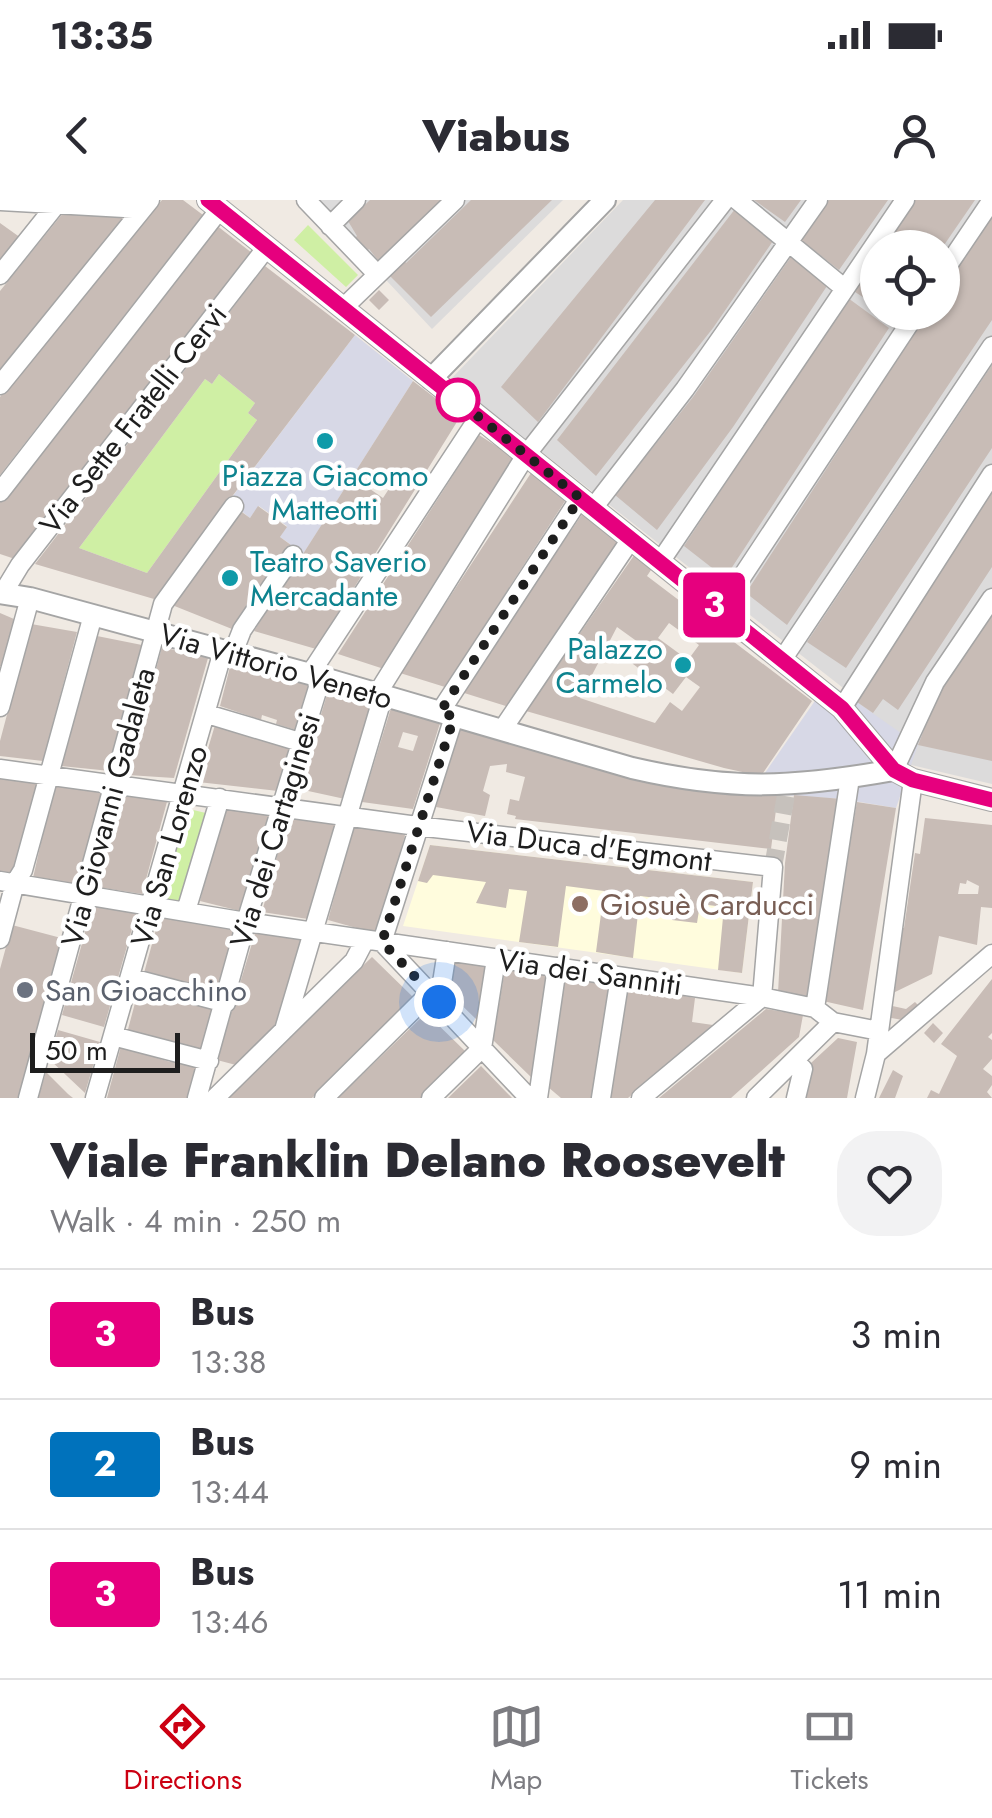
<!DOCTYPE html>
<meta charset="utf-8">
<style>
:root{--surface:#fff;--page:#f2f2f3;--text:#2b2b33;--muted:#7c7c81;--line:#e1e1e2;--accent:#cc0012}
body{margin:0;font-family:Jost,sans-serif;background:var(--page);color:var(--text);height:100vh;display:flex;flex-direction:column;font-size:38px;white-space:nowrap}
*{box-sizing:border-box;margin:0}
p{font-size:32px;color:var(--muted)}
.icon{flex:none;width:55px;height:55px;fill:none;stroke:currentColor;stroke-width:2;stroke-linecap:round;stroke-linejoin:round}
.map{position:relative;height:898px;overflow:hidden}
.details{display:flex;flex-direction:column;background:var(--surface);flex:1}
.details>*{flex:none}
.badge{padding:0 20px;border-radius:8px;font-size:35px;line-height:65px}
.buttons{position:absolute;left:860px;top:30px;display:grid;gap:20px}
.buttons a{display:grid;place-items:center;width:100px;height:100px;border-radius:50%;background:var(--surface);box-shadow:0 2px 8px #0004;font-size:50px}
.scale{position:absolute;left:30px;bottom:25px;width:150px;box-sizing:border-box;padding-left:10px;border:5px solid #1e1e1e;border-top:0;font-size:28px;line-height:35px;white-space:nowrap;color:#1e1e1e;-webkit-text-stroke:8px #fff;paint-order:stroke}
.you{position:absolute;width:50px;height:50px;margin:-25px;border:8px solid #fff;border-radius:50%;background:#1a73e8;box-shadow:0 0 0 15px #1a73e833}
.map>.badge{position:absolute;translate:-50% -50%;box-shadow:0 0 0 5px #fff}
.round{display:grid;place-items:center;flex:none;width:105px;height:105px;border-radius:40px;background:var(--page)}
.head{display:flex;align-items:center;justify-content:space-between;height:170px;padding:0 50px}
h1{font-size:48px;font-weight:800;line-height:75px}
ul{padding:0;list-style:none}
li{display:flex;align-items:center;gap:30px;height:130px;padding:0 50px;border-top:2px solid var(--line)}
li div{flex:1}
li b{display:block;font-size:38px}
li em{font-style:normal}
li .badge{min-width:110px;font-weight:700;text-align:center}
.status{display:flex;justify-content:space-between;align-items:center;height:70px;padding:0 50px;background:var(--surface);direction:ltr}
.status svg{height:28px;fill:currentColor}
header{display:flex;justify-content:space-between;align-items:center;height:130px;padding:0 50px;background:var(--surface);font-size:45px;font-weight:800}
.tab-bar{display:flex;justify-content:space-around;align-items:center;height:140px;border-top:2px solid var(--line);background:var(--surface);font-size:28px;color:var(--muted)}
.tab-bar a{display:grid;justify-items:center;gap:5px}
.tab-bar .current{color:var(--accent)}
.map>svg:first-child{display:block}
.residential{fill:#dcdbdb;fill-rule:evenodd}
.education{fill:#fffcdd}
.grass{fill:#cfefa4}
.plaza{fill:#d7d8e6}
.building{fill:#c8bcb6;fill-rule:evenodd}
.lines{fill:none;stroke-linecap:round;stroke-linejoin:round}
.minor-tunnel{stroke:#c6c1bc;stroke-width:18;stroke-dasharray:18 9;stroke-linecap:butt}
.minor-casing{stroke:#a5a5a5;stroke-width:21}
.tertiary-casing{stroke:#a5a5a5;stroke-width:24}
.minor{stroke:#fff;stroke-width:18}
.tertiary{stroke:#fff;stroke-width:20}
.line-casing{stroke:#fff;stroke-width:22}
.line{stroke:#e6007e;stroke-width:15}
.walk{stroke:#1e1e1e;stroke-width:10;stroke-dasharray:0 18}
.stop-dot{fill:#fff;stroke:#e6007e;stroke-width:5}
.culture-dot{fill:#0f9aa8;stroke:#fff;stroke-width:4}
.education-dot{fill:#8d6e63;stroke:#fff;stroke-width:4}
.worship-dot{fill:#6b7280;stroke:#fff;stroke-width:4}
.labels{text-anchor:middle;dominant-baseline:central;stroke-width:9;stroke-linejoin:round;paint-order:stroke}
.street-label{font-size:30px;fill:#1e1e1e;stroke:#fff}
.culture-label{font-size:30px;fill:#0d838f;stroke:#fff}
.education-label{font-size:30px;fill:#785e54;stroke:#fff;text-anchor:start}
.worship-label{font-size:30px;fill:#5b616d;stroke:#fff;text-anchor:start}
</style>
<div class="status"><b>13:35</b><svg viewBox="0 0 49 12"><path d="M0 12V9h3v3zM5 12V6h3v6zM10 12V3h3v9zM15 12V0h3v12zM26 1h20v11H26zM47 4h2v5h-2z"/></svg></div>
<header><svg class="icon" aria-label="back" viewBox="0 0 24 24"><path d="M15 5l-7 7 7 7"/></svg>Viabus<svg class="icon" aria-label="person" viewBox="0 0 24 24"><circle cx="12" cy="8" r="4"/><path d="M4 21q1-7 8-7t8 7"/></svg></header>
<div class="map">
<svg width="992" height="898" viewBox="0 0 992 898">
<rect width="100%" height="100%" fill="#f0eae3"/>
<path class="residential" d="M 311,0 L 563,0 L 432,129 Z
M 623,0 L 992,0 L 992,584 L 907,564 L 847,491 L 450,180 ZM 878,48 L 942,48 L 942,112 L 878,112 Z"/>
<path class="education" d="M 430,645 L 753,682 L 742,773 L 403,726 Z"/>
<path class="grass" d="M 308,25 L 358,75 L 346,87 L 294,40 Z
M 219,174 L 255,203 L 248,213 L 257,220 L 147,373 L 79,348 L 205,179 L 212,184 Z
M 185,608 L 210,614 L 181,706 L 158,702 Z"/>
<path class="plaza" d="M 355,135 L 413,181 L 300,359 L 287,350 L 290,344 L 280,337 L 287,326 L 259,306 L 250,318 L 229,301 Z
M 828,482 L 918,545 L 896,608 L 842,599 L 751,593 Z"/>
<path class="building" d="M 162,0 L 183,0 L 203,15 L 0,275 L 0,197 Z
M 370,0 L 445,0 L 381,64 L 369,49 L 367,51 L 355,38 L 357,36 L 348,21 Z
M 471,0 L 552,0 L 431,117 L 388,74 L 404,60 L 406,63 Z
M 655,0 L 705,0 L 538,222 L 501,187 Z
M 754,0 L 801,0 L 785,22 Z
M 829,0 L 888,0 L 839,70 L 801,40 Z
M 914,0 L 975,0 L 942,48 L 881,48 Z
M 735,9 L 773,41 L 713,128 L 596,276 L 557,240 Z
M 64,12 L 124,16 L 89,60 L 91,61 L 0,169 L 0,91 Z
M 992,14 L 992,120 L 787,425 L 746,393 L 928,112 L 942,112 L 942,89 Z
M 0,23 L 21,38 L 0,64 Z
M 216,25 L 252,53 L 15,359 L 0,354 L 0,301 Z
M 878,53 L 878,107 L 852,90 Z
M 793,54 L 829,83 L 733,227 L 657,330 L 615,295 L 693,197 Z
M 265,66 L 355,135 L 154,399 L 35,364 ZM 219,174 L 255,203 L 248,213 L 257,220 L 147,373 L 79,348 L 205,179 L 212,184 Z
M 379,90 L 389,100 L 379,110 L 369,100 Z
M 848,98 L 889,128 L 725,378 L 684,346 Z
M 992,165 L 992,248 L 846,468 L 807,442 Z
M 413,181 L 460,217 L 316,449 L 254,431 ZM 381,271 L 394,281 L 383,298 L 370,289 Z
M 479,235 L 518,260 L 384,469 L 338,454 Z
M 531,273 L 565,301 L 445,487 L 400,473 Z
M 992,292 L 992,367 L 898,510 L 883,499 L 873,513 L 857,502 Z
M 258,306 L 287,327 L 280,337 L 291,345 L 232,429 L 172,405 L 239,310 L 250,318 Z
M 583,313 L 619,341 L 509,507 L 461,492 Z
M 635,354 L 653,367 L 647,376 L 812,501 L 761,576 L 724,568 L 526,511 ZM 669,423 L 699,445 L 688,460 L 658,438 ZM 617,427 L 642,445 L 629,461 L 673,494 L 686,477 L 700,487 L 682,511 L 670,502 L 655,523 L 580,498 Z
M 0,413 L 14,419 L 1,466 L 0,466 Z
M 992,413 L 992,561 L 918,545 L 941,487 Z
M 31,424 L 77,432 L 43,561 L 0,556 L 0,541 Z
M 97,436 L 142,445 L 110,571 L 61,566 Z
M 162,447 L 208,458 L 174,578 L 128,575 Z
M 231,463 L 309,485 L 296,530 L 276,524 L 277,520 L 262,515 L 261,520 L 220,506 Z
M 328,491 L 373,503 L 345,599 L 299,589 Z
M 391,508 L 441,520 L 413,609 L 362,602 ZM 403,532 L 418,536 L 413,551 L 398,547 Z
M 215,525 L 291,547 L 278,591 L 198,582 Z
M 460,525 L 671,587 L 778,594 L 771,649 L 515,619 L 516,616 L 507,614 L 510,599 L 519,601 L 525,577 L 506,572 L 507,564 L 490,566 L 483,591 L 490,595 L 485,616 L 436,607 Z
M 0,577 L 38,580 L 12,676 L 0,674 Z
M 55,580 L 102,591 L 80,688 L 33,678 Z
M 123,591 L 168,598 L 142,694 L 97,687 Z
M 794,595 L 842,599 L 808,798 L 778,793 L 785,663 Z
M 857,602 L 896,608 L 863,810 L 823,801 Z
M 225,604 L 269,615 L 244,712 L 200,701 Z
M 288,615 L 338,619 L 308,719 L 262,712 Z
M 925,618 L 992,625 L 992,708 L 981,707 L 977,745 L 939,736 L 932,774 L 893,793 L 899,728 L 904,728 L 915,653 L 920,654 ZM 967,680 L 979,686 L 978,694 L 958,694 L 960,683 L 966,684 Z
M 355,621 L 405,635 L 378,734 L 328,720 Z
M 430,645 L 753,682 L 742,773 L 718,770 L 724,707 L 700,704 L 697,723 L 672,720 L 674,700 L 640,696 L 633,758 L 596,752 L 604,691 L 566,686 L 558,747 L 519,742 L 527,691 L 509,689 L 506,708 L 476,703 L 486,682 L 433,675 L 427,683 L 418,681 Z
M 93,704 L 137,711 L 104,827 L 62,815 Z
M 160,715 L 238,726 L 219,795 L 144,773 Z
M 12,725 L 65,739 L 21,898 L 0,898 L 0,769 Z
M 256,730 L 302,738 L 276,829 L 236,865 L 217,860 Z
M 372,757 L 414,798 L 312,898 L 225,898 Z
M 456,762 L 485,766 L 477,820 L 448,792 Z
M 505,769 L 547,775 L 533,879 L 493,840 Z
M 564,775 L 610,782 L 591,898 L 561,898 L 548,887 Z
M 992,779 L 992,833 L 988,837 L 992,840 L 992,859 L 983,869 L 992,876 L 992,885 L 987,892 L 992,898 L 927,898 L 931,890 L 939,894 L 957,856 L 941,844 Z
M 627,785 L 695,798 L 692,822 L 713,825 L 628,898 L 608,898 Z
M 139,788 L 215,808 L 201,853 L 127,833 Z
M 915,802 L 921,808 L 908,821 L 886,817 L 888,805 L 906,809 Z
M 766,809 L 803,815 L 799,837 L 731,898 L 659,898 Z
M 426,813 L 466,852 L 421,898 L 338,898 Z
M 933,823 L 943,833 L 934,843 L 924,833 Z
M 58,830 L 100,842 L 85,893 L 49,859 Z
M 838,838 L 857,842 L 847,898 L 804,898 L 811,863 Z
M 121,846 L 170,862 L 171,860 L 200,867 L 191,898 L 107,898 Z
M 481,866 L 512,898 L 448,898 Z
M 893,870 L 903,876 L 895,898 L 879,898 Z
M 46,872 L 68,894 L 73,898 L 38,898 Z"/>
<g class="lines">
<path class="minor-tunnel" d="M 773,667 L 786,595"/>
<defs>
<path id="minor" d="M 306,0 L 377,74
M 737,0 L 844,88
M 0,1 L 142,9
M 330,26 L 356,0
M 942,74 L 992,0
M 0,75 L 60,0
M 343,108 L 455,0
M 0,185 L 150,0
M 0,292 L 220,9
M 593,308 L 685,189 L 818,0
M 660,362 L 905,0
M 3,393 L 20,365 L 267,47
M 720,410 L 917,112
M 233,453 L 242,430 L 293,355
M 782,460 L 992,146
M 310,474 L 479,217
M 377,494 L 526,255 L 725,0
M 0,507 L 30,398
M 842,508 L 992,274
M 440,512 L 580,298
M 207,514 L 300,542
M 454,517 L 382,742 L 529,898
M 502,530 L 631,339
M 0,569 L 417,626 L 773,667 L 762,797
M 894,570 L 935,482 L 992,398
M 0,681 L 246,722 L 762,797 L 815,808 L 833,822 L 879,831
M 186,711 L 220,598
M 0,739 L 15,683 L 23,670 L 93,415
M 131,778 L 226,803
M 439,802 L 447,751
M 815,808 L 850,578
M 284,830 L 383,496
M 113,836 L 209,861
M 876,854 L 992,754
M 794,861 L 803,869 L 796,898
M 28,898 L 163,404 L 234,306
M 95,898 L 223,451
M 197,898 L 246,722 L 321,478
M 215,898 L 354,761 L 365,740
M 324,898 L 430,793
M 431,898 L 482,848 L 496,759
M 538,898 L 557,767
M 601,898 L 620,777
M 641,898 L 762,797
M 756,898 L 833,822
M 865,898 L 876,854 L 913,580"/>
<path id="tertiary" d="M 208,0 L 842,508 L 894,570 L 913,580 L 992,600
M 431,179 L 605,0
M 0,393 L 30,398 L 310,474 L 632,568 C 731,591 794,588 894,570"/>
</defs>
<use href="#minor" class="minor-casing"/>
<use href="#tertiary" class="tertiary-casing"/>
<use href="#minor" class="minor"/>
<use href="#tertiary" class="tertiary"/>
</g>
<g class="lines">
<defs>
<path id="line" d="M 208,0 L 842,508 L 894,570 L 913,580 L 992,600"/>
</defs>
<use href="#line" class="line-casing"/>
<use href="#line" class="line"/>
<path class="walk" d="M 439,802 L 382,742 L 454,517 L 440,512 L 580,298 L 455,198 L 458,200"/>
</g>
<circle class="stop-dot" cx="458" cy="200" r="20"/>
<g class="culture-dot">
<circle cx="325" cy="241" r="10"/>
<circle cx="230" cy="378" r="10"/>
<circle cx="683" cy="465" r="10"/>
</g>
<circle class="education-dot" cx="580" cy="704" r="10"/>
<circle class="worship-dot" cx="25" cy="790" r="10"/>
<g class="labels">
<g class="street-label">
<text transform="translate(133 219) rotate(-52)">Via Sette Fratelli Cervi</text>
<text transform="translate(276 466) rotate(16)">Via Vittorio Veneto</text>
<text transform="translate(108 607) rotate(-75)">Via Giovanni Gadaleta</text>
<text transform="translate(275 630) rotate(-73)">Via dei Cartaginesi</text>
<text transform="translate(169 646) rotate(-74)">Via San Lorenzo</text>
<text transform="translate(589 646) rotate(7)">Via Duca d'Egmont</text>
<text transform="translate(590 772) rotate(8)">Via dei Sanniti</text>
</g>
<g class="culture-label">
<text x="325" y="275">Piazza Giacomo<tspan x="325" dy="34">Matteotti</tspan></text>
<text x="250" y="361" text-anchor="start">Teatro Saverio<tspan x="250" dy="34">Mercadante</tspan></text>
<text x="663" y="448" text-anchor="end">Palazzo<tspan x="663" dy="34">Carmelo</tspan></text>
</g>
<g class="education-label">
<text x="600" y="704">Giosuè Carducci</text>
</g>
<g class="worship-label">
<text x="45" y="790">San Gioacchino</text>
</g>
</g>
</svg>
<div class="buttons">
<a><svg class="icon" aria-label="locate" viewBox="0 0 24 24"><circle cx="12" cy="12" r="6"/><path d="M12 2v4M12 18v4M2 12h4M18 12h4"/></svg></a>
</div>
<div class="scale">50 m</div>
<div class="you" style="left:439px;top:802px"></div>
<b class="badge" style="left:714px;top:405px;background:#e6007e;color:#fff">3</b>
</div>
<section class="details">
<div class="head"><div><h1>Viale Franklin Delano Roosevelt</h1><p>Walk · 4 min · 250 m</p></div><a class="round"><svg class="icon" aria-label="heart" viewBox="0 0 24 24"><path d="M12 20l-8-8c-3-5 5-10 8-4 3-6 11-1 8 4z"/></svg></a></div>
<ul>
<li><span class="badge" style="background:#e6007e;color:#fff">3</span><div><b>Bus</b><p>13:38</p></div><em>3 min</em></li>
<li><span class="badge" style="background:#0072bc;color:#fff">2</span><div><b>Bus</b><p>13:44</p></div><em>9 min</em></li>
<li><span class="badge" style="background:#e6007e;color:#fff">3</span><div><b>Bus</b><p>13:46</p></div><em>11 min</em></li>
</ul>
</section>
<nav class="tab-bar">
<a class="current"><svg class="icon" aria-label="directions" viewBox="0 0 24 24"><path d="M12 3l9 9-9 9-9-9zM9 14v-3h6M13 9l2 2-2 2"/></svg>Directions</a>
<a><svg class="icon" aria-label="map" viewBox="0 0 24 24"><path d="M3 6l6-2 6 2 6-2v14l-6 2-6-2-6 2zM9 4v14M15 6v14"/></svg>Map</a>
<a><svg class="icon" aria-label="tickets" viewBox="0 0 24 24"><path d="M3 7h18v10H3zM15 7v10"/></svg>Tickets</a>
</nav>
